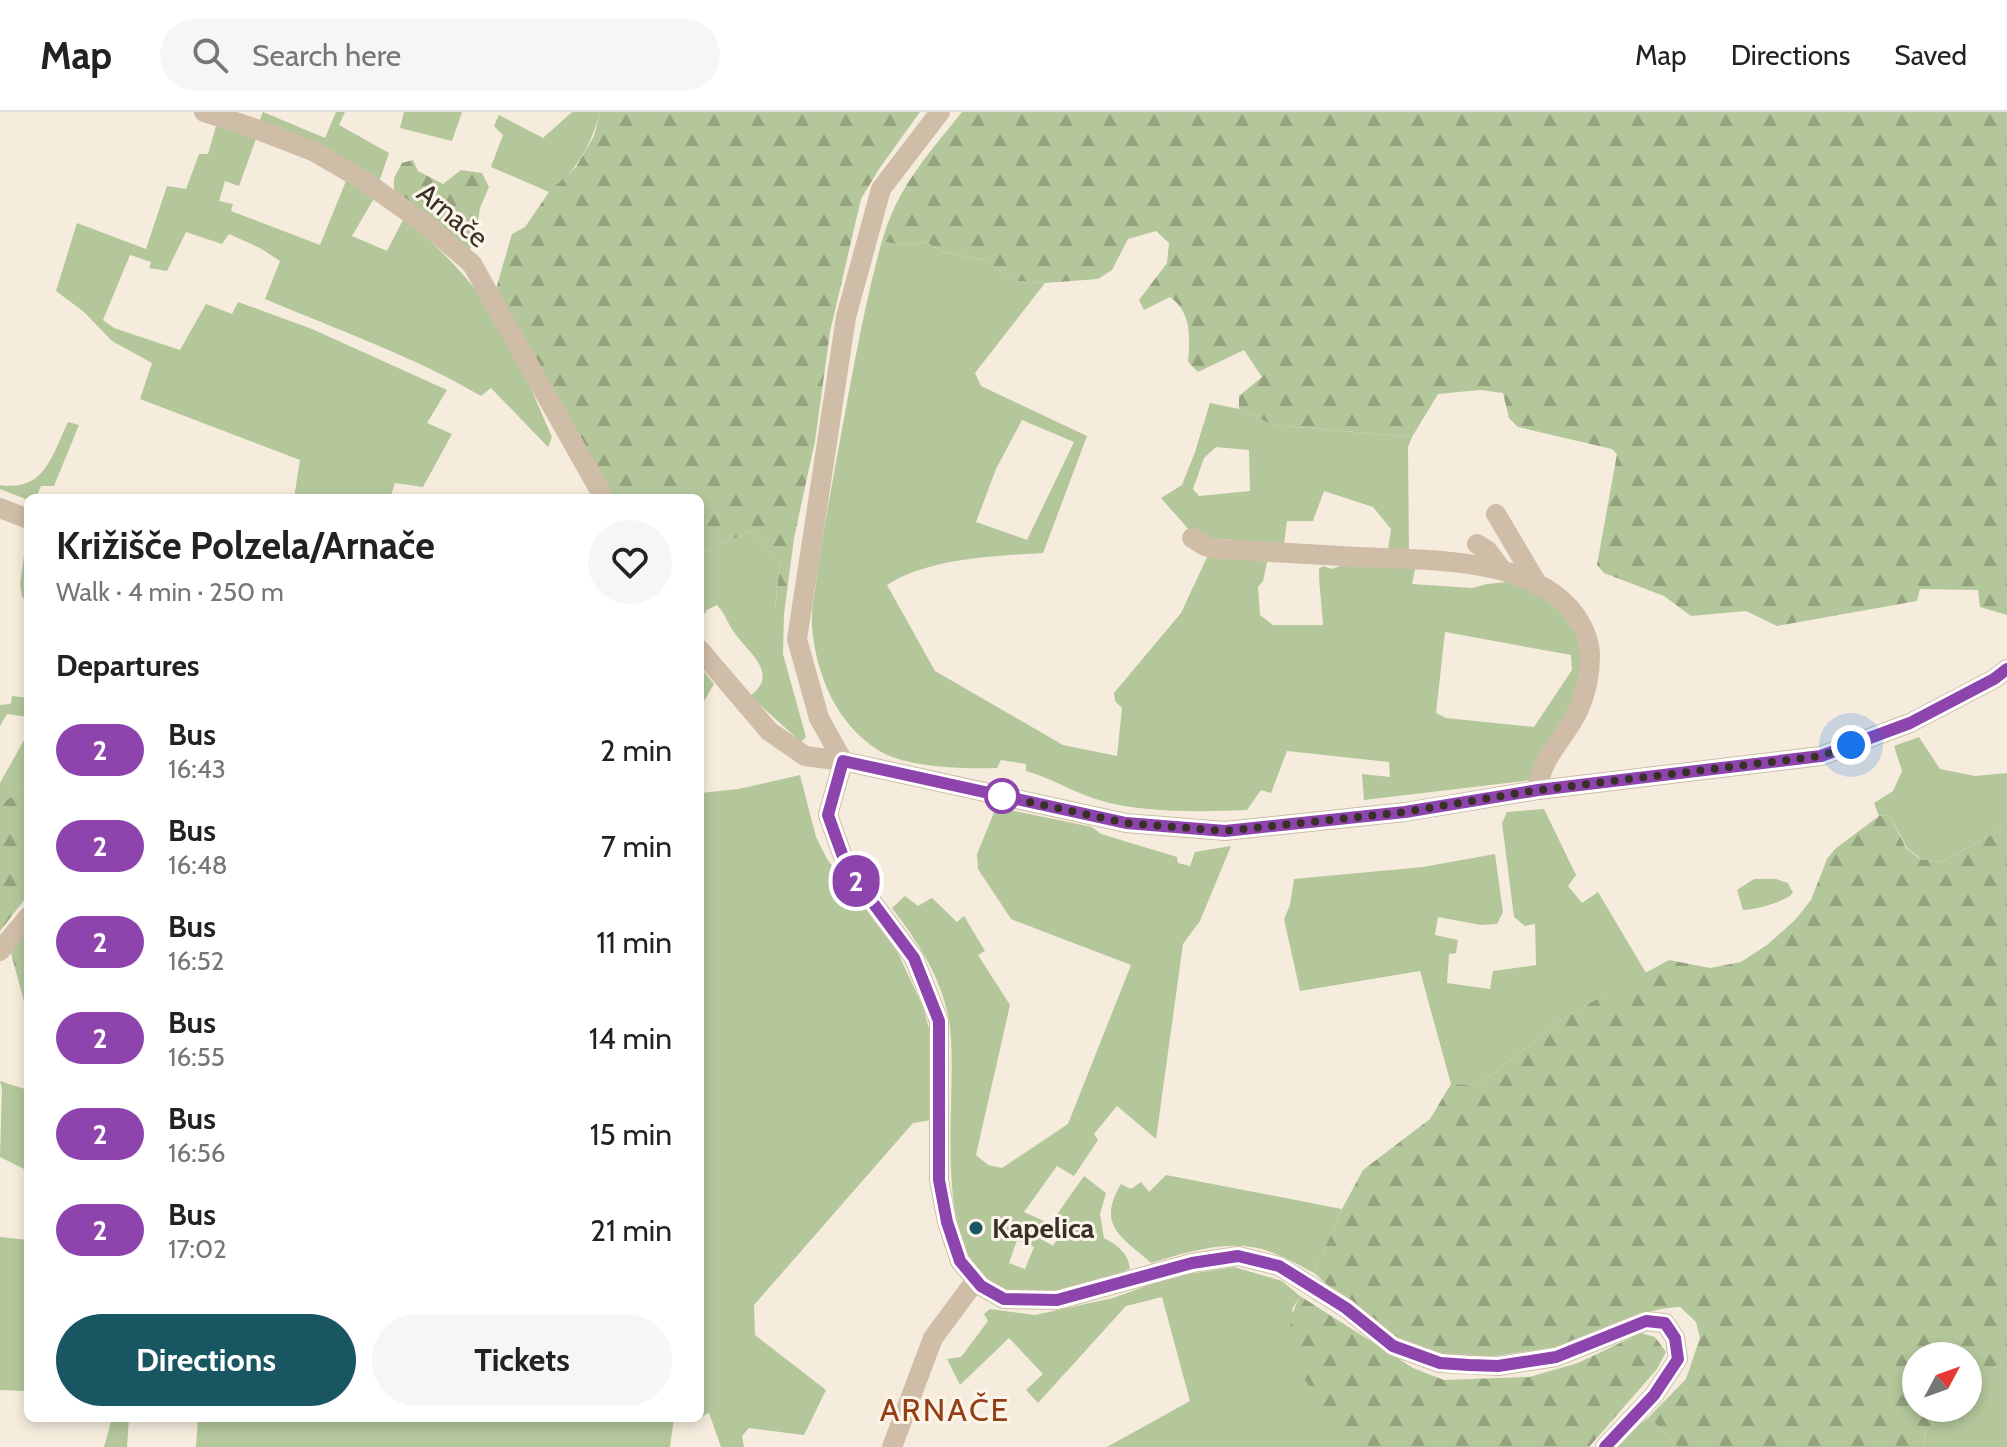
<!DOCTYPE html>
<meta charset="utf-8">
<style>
:root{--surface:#fff;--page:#f6f6f6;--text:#222;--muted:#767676;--line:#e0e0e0;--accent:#185662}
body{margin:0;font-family:Cabin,sans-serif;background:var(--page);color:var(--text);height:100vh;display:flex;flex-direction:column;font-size:30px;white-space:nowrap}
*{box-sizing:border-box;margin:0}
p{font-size:26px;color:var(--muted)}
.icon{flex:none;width:44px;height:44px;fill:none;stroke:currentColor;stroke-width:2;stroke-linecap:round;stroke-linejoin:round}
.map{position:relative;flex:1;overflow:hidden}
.panel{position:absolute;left:24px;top:382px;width:680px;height:928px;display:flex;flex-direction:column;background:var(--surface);border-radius:12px;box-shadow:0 4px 12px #0003}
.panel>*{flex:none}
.badge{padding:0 16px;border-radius:26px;font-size:28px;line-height:52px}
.needle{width:52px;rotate:49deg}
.buttons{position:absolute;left:1902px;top:1230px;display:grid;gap:16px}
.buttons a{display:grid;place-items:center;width:80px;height:80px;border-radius:50%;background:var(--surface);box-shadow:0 4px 12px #0003;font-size:40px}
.you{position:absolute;width:40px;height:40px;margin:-20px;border:6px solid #fff;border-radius:50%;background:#1a73e8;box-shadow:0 0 0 12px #1a73e833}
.map>.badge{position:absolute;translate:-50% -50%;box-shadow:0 0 0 4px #fff}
h2{padding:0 32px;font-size:30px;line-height:72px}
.round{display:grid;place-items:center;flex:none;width:84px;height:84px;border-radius:42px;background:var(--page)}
.head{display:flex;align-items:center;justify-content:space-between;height:136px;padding:0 32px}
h1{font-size:38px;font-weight:700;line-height:60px}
.cta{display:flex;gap:16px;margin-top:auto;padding:16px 32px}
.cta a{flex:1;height:92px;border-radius:48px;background:var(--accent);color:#fff;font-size:32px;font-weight:700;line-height:92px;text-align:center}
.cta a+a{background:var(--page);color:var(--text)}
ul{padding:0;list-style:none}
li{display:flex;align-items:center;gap:24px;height:96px;padding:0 32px}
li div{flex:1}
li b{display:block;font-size:30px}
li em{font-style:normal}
li .badge{min-width:88px;font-weight:700;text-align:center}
header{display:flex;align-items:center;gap:48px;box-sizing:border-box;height:112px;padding:0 40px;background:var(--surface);border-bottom:2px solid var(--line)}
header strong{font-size:38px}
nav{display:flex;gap:44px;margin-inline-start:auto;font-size:28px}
.search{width:560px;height:72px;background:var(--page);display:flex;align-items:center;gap:20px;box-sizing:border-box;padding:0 28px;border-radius:44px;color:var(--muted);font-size:30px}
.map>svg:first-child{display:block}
.green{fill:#b4c79b;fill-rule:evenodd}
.forest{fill:url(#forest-firs)}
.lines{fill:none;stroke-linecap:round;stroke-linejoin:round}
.minor{stroke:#cfbda7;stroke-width:20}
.tertiary{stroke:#cfbda7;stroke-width:20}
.line-casing{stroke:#fff;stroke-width:18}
.line{stroke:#8e44ad;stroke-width:12}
.walk{stroke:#3b3028;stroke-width:8;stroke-dasharray:0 14.4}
.stop-dot{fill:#fff;stroke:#8e44ad;stroke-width:4}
.poi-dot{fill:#185662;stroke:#fcf5ea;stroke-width:3}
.labels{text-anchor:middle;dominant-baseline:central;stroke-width:6;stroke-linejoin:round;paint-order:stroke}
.street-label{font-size:28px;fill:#3b3028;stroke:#fcf5ea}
.poi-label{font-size:28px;font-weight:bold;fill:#3b3028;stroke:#fcf5ea;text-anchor:start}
.quarter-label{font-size:32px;letter-spacing:2px;fill:#944017;stroke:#fcf5ea}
</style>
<header>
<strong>Map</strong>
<div class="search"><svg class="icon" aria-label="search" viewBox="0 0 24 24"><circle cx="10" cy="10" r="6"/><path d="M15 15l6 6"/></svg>Search here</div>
<nav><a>Map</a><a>Directions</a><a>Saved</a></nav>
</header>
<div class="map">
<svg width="2007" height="1335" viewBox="0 0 2007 1335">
<defs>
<pattern id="forest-firs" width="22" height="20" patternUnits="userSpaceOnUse" patternTransform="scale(2)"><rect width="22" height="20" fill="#b4c79b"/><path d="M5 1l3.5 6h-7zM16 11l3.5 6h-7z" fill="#94a27e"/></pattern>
</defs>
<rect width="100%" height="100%" fill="#f5ecdd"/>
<path class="green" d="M 263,0 L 325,26 L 336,0 L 345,0 L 339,13 L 389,41 L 379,70 L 259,10 Z
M 404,0 L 462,0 L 452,29 L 400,16 Z
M 572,0 L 600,0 C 591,33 577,59 549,80 L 491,55 L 503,23 L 494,14 L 499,3 L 543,26 Z
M 216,14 L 257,24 L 239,74 L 225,69 L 219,89 L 233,92 L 231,99 L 320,133 L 348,64 L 376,83 L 352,124 L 387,139 L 405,104 C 433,132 463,158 485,191 C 513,232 532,279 552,325 L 548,335 L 491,276 L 481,284 C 413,244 338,218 265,187 L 280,149 L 260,136 L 229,122 L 222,132 L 186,120 L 167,159 L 149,156 L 151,150 L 130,143 L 103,208 L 114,216 L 180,238 L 206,192 L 232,202 L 238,190 L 312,217 L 447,278 L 427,311 L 452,322 L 423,375 L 395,371 L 390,386 L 294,386 L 300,348 L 140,287 L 152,251 L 112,229 L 84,200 L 56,179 L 77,111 L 146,137 L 167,74 L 186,77 L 199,42 L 208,42 Z
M 882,129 L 900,133 L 926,130 L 943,140 L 984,148 L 1015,169 L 1045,171 L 975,261 L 981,274 L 1087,324 L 1043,441 C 994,444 929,446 887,473 L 935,559 L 1063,633 L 1117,644 L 1122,596 L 1115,589 L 1114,581 L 1181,501 L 1209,441 L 1268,446 L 1263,469 L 1258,475 L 1260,503 L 1273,513 L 1323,513 C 1322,494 1319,476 1319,457 L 1323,454 L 1332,457 L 1352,449 L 1416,453 L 1412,472 L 1472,476 L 1487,472 L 1518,469 L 1553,486 L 1586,539 L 1583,567 L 1532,668 L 1364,688 L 1362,662 L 1390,665 L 1389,650 L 1287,639 L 1271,681 L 1261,678 L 1247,698 C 1203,700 1144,701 1102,689 C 1076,682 1052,666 1026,659 L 1026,652 L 1001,648 L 997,656 C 964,657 906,656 878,638 C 836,612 815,560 812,513 C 811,499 814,484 816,471 C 821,430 829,390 836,350 C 850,276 862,201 882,129 ZM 1022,308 L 1074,330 L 1027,428 L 976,410 L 996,357 ZM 1445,520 L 1571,543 L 1572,558 L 1534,615 L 1446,606 L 1436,601 Z
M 1210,291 L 1239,297 L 1273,313 L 1412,325 L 1408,335 L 1409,441 L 1388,438 L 1391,417 L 1373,395 L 1324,379 L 1313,409 L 1287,409 L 1284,432 L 1208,426 L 1190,419 L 1161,386 L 1182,373 L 1195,340 ZM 1216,335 L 1249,338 L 1250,379 L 1199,384 L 1193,377 L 1204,346 Z
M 68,310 L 79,313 L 54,374 L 41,374 L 36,386 L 28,386 L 28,388 L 0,377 L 0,373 C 45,380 52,343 68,310 Z
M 753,418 L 765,436 L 780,449 L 775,496 L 784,502 L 783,542 L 806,625 L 801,630 L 750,584 C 781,561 747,540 734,520 C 727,511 726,502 717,493 L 707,498 L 700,509 L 700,442 Z
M 28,433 L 28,491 L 22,485 L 20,472 L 25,437 Z
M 700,555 L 714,572 L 703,591 L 700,591 Z
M 12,584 L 28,586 L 28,605 L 7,602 L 0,614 L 0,593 L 11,592 Z
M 28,621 L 28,673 L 0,693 L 0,671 Z
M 1919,625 L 1940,657 L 1975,664 L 2007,661 L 2007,714 L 1942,750 L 1921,747 L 1907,736 L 1890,703 L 1879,704 L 1874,691 L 1893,679 L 1902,659 L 1894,634 Z
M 800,663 L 816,725 L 827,747 L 897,839 L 923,895 L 931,923 L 932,1008 L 913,1011 L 754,1193 L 755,1223 L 826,1278 L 804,1323 L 749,1316 L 742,1324 L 744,1335 L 721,1335 L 709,1301 L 701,1305 L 700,1302 L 700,681 L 739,677 Z
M 1000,696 L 1092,715 L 1101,722 L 1177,745 L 1178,751 L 1190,754 L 1195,740 L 1231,734 L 1200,809 L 1183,832 L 1156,1027 L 1117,994 L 1094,1022 L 1098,1028 L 1074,1064 L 1057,1054 L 1024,1100 L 1046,1110 L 1038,1125 L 1053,1134 L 1063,1118 L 1053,1108 L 1084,1064 L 1106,1081 L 1100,1102 L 1104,1126 C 1118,1134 1128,1140 1130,1157 C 1097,1168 1058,1186 1023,1182 C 916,1168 964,975 948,903 C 939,861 917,829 892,796 L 905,784 L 918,794 L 932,786 L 957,810 L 964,804 L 985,839 L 978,843 L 1010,893 L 976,1043 L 988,1053 L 1002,1056 L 1068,1012 L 1131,853 L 1011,807 L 978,757 L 977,742 L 995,698 ZM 1017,1128 L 1034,1135 L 1025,1157 L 1009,1151 Z
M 1544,697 L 1576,763 L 1568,774 L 1582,791 L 1598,780 L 1646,861 L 1568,903 L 1488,966 L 1474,973 L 1451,972 L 1420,859 L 1300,879 L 1284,807 L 1290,793 L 1294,767 L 1423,755 L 1495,742 L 1503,800 L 1497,812 L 1481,813 L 1438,805 L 1435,823 L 1458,828 L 1456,841 L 1449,842 L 1447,871 L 1490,877 L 1493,859 L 1536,853 L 1535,812 L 1525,814 L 1514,805 L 1502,711 L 1507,700 Z
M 1754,767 L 1776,767 L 1788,771 L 1793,781 C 1785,790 1755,798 1743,798 L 1737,778 Z
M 28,962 L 28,1059 L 0,1045 L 2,977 L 0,969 L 25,977 Z
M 1166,1063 L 1342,1097 L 1314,1161 C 1299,1153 1284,1144 1268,1139 C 1231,1126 1187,1140 1151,1151 C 1122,1125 1096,1114 1121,1072 L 1131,1077 L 1141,1070 L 1149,1080 Z
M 0,1125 L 28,1128 L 28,1271 L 25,1279 L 0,1278 Z
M 1234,1155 L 1282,1169 L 1300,1184 L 1292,1197 L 1315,1280 L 1337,1318 L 1343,1335 L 1107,1335 L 1190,1289 L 1162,1185 L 1126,1194 L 1038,1291 L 1026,1278 L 1043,1262 L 1009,1226 L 960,1273 L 947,1247 L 961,1245 L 988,1209 L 984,1202 L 990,1197 L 1035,1203 L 1113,1186 L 1171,1165 Z
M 2007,1249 L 2007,1335 L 1923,1335 L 1926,1320 L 1946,1296 L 1968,1296 L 1969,1270 Z
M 1649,1305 L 1678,1335 L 1616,1335 L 1631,1319 Z
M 112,1306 L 129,1306 L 127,1335 L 104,1335 Z
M 198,1306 L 674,1306 L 670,1335 L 196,1335 Z"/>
<path class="forest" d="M 600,0 L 920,0 L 879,57 L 861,87 L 830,220 L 815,329 L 794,426 L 784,502 L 775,497 L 780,449 L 765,436 L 753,418 L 700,442 L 700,386 L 611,386 L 496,177 L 512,122 L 525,115 L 549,80 L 576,55 L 594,24 Z
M 962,0 L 2007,0 L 2007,503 L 1980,495 L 1978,478 L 1920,477 L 1917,489 L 1777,514 L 1746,499 L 1691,504 L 1664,484 L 1604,461 L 1597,453 L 1617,342 L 1612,337 L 1518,315 L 1509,306 L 1503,281 L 1480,278 L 1438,282 L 1412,325 L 1273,313 L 1239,297 L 1239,284 L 1262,265 L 1244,238 L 1198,260 L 1188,250 C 1190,225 1192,201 1170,185 L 1144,198 L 1139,188 L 1167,151 L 1169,131 L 1156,119 L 1128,127 L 1112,158 L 1098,167 L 1045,171 L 1015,169 L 984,148 L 943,140 L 926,130 L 900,133 L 882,129 C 898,74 927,44 962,0 Z
M 413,48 L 418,59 L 443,72 L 461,58 L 482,61 L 489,75 L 480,96 L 474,134 L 464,140 L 394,78 L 394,66 L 402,51 Z
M 28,673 L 28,783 L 0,819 L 0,693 Z
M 1890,703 L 1906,736 L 1920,747 L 1942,750 L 2007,714 L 2007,1249 L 1968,1271 L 1968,1244 L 1916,1244 L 1916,1296 L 1946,1296 L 1926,1320 L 1923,1335 L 1678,1335 L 1649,1305 L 1686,1267 L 1700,1226 L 1696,1210 L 1680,1195 C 1641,1196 1612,1217 1576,1229 C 1557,1236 1535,1238 1515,1241 C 1498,1243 1478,1248 1460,1247 C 1403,1244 1354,1196 1314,1161 L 1342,1097 L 1363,1058 L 1430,1007 L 1451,972 L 1474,973 L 1488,966 L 1568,903 L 1669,848 L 1710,856 L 1741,850 L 1767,833 L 1795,808 L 1811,788 L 1827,747 L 1835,737 L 1879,704 Z
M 28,814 L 28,904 L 9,834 Z
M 1300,1184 L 1413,1256 L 1444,1268 L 1529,1265 L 1578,1251 L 1641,1221 L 1655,1225 L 1666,1240 L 1657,1257 L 1589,1335 L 1343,1335 C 1323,1282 1268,1243 1300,1184 Z"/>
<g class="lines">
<path class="minor" d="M 204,0 L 251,15 L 315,40 L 363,68 L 428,114 L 472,152 L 604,386
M 0,396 L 28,407
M 1496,402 L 1538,473
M 1192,426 L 1205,434 L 1219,437 C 1266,440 1312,442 1359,445 C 1426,449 1533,443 1576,504 C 1584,516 1590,529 1590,544 C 1590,562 1586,581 1579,597 C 1566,626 1540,645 1538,678
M 1477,432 L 1487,438 L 1503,459
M 700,538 L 769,619 L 805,644 L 843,649
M 0,839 L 28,805
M 892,1335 L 933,1226 L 976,1168"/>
<path class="tertiary" d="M 940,0 L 881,77 L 846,205 L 816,403 L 797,527 L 819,606 L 843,649 L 828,703 L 847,756 L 914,846 L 939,909 L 939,1068 L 947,1110 L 960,1149 L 981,1174 L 1004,1187 L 1057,1188 L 1192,1151 L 1238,1144 L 1279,1154 L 1346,1196 L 1393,1234 L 1440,1251 L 1498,1254 L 1556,1245 L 1646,1209 L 1665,1211 L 1675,1226 L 1678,1247 L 1654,1283 L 1605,1335
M 843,649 L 1126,711 L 1225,719 L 1405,700 L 1538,678 L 1821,644 L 1910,611 L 1994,567 L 2007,557"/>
</g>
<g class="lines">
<defs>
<path id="line" d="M 1605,1335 L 1654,1283 L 1678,1247 L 1675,1226 L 1665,1211 L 1646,1209 L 1556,1245 L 1498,1254 L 1469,1253 L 1440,1251 L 1393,1234 L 1346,1196 L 1279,1154 L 1238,1144 L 1192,1151 L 1057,1188 L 1004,1187 L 981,1174 L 960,1149 L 947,1110 L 939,1068 L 939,909 L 914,846 L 847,756 L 828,703 L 843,649 L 1126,711 L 1225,719 L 1405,700 L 1538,678 L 1821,644 L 1910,611 L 1994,567 L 2007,557"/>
</defs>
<use href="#line" class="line-casing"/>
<use href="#line" class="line"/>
<path class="walk" d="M 1002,684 L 1126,711 L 1225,719 L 1405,700 L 1538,678 L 1821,644 L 1851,633"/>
</g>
<circle class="stop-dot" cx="1002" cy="684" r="16"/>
<circle class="poi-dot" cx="976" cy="1116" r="8"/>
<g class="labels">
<g class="street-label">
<text transform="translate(453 103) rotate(40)">Arnače</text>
</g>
<g class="poi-label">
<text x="992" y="1116">Kapelica</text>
</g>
<g class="quarter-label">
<text x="945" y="1297">ARNAČE</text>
</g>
</g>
</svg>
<div class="buttons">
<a><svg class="needle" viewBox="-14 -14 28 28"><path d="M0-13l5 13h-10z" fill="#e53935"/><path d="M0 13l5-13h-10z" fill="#767676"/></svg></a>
</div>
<div class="you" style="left:1851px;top:633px"></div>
<b class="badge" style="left:856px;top:769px;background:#8e44ad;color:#fff">2</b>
<section class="panel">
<div class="head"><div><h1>Križišče Polzela/Arnače</h1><p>Walk · 4 min · 250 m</p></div><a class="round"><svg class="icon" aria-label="heart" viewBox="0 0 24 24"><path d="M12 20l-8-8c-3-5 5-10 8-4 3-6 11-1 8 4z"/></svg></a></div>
<h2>Departures</h2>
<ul>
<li><span class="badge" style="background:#8e44ad;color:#fff">2</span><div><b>Bus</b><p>16:43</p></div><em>2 min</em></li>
<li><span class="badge" style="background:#8e44ad;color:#fff">2</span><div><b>Bus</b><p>16:48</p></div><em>7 min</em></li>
<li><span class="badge" style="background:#8e44ad;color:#fff">2</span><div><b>Bus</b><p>16:52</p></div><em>11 min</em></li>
<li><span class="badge" style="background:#8e44ad;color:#fff">2</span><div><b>Bus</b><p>16:55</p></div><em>14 min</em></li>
<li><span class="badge" style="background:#8e44ad;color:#fff">2</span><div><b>Bus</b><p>16:56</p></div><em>15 min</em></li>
<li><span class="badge" style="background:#8e44ad;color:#fff">2</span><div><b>Bus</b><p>17:02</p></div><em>21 min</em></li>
</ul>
<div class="cta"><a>Directions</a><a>Tickets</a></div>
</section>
</div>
